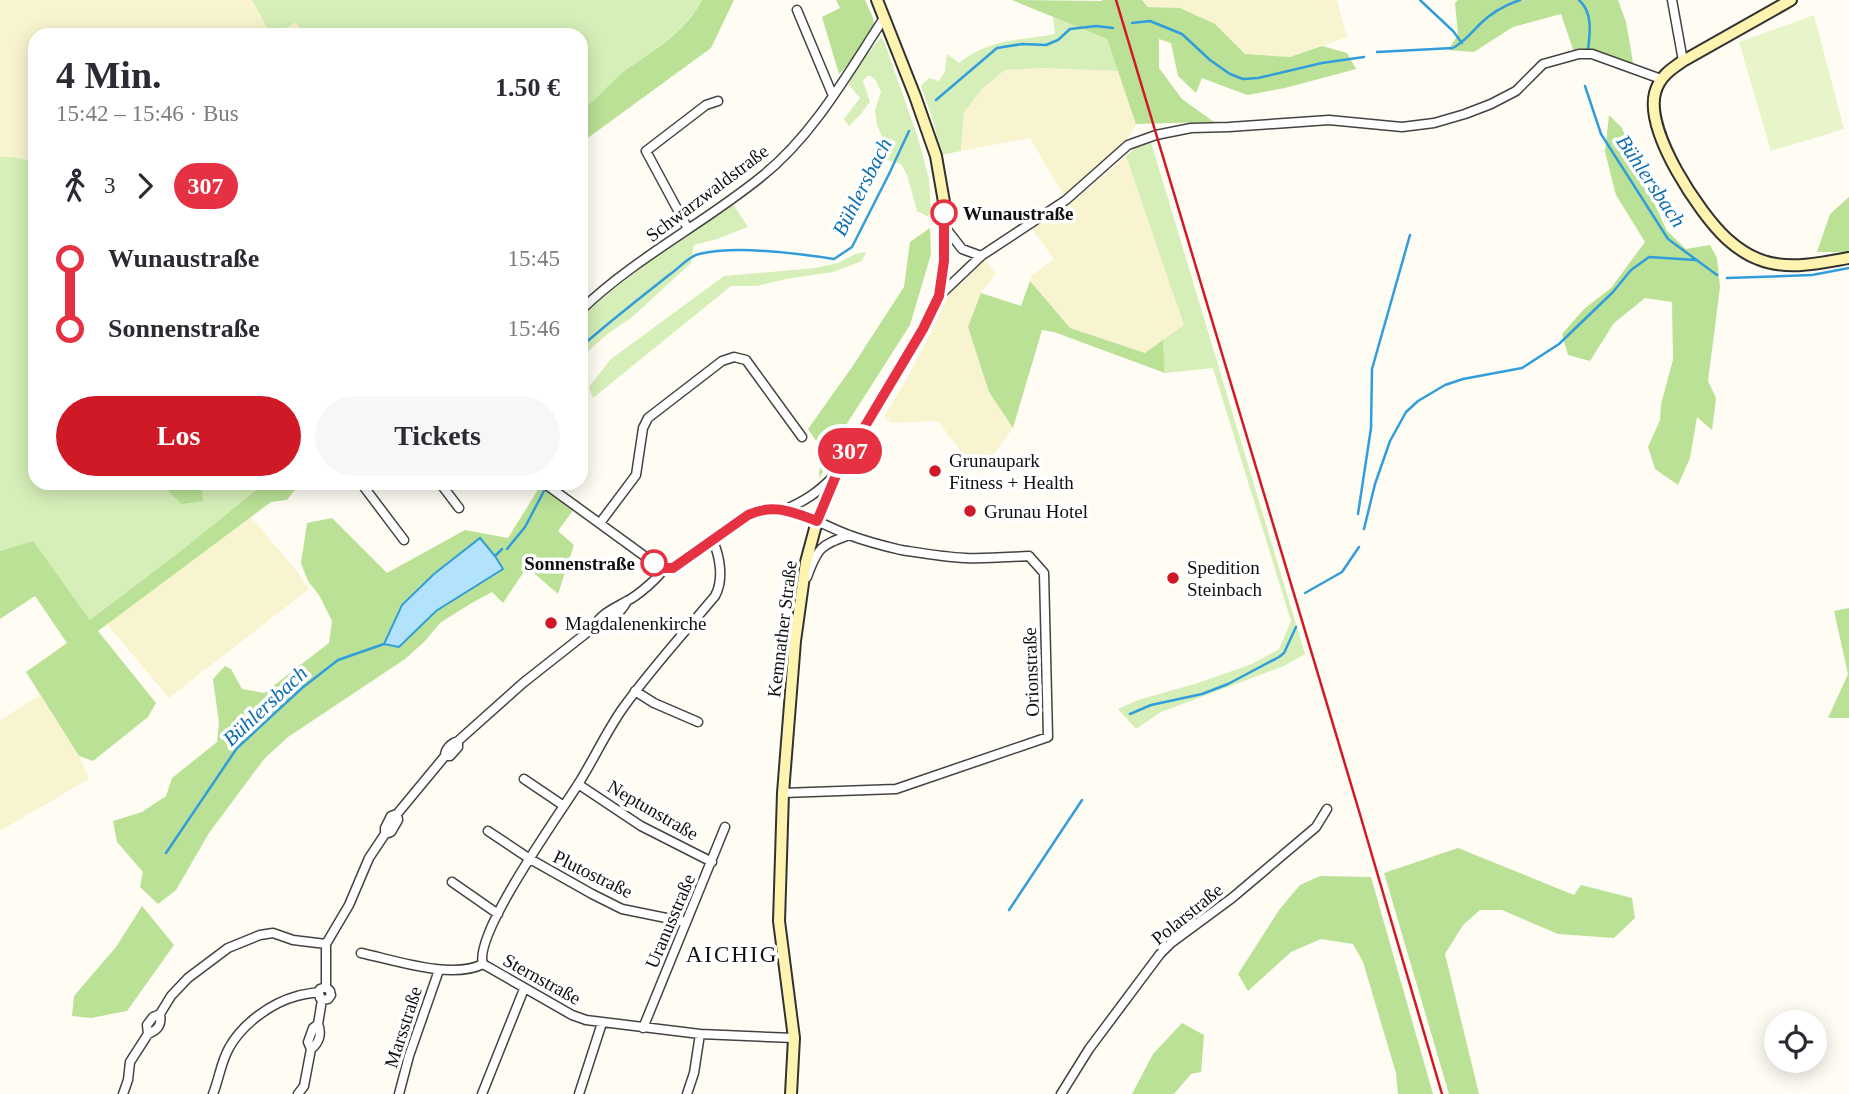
<!DOCTYPE html>
<html lang="de">
<meta charset="utf-8">
<style>
:root{--surface:#fff;--page:#f7f7f7;--text:#2b2b33;--muted:#7c7c81;--accent:#d01927}
body{margin:0;font-family:"Times New Roman",serif;background:var(--page);color:var(--text);height:100vh;display:flex;flex-direction:column;font-size:26px;white-space:nowrap}
*{box-sizing:border-box;margin:0}
p{font-size:23px;color:var(--muted)}
.icon{flex:none;width:38px;height:38px;fill:none;stroke:currentColor;stroke-width:2;stroke-linecap:round;stroke-linejoin:round}
.map{position:relative;flex:1;overflow:hidden}
.drawer{position:absolute;left:28px;top:28px;width:560px;height:462px;display:flex;flex-direction:column;background:var(--surface);border-radius:21px;box-shadow:0 4px 18px #0003}
.drawer>*{flex:none}
.badge{padding:0 14px;border-radius:23px;font-size:24px;line-height:46px}
.tools{position:absolute;left:1764px;top:1010px;display:grid;gap:14px}
.tools a{display:grid;place-items:center;width:63px;height:63px;border-radius:50%;background:var(--surface);box-shadow:0 4px 18px #0003;font-size:35px}
.map>.badge{position:absolute;translate:-50% -50%;box-shadow:0 0 0 4px #fff}
.legs{display:flex;align-items:center;gap:10px;height:77px;padding:0 28px;font-size:23px}
.legs p{margin-inline-start:auto}
.headline{display:flex;align-items:center;justify-content:space-between;height:119px;padding:0 28px}
h1{font-size:38px;font-weight:700;line-height:52px}
.action{display:flex;gap:14px;margin-top:auto;padding:14px 28px}
.action a{flex:1;height:80px;border-radius:42px;background:var(--accent);color:#fff;font-size:28px;font-weight:700;line-height:80px;text-align:center}
.action a+a{background:var(--page);color:var(--text)}
ul{padding:0 28px;list-style:none}
li{display:flex;align-items:center;gap:24px;height:70px;font-size:26px}
li i{display:grid;place-items:center;width:10px;height:100%;margin:0 9px;background:currentColor}
li i::after{content:'';width:18px;height:18px;margin:-9px;border:5px solid;border-radius:50%;background:var(--surface)}
li p{margin-inline-start:auto}
li:first-child i{background:linear-gradient(#0000 50%,currentColor 0)}
li:last-child i{background:linear-gradient(currentColor 50%,#0000 0)}
.map>svg:first-child{display:block}
.farmland{fill:#f9f4d0}
.green{fill:#d6efb8}
.forest{fill:#bae196}
.pitch{fill:#e8f5cb}
.water{fill:#b3e3fc;stroke:#329ddb;stroke-width:2}
.lines{fill:none;stroke-linecap:round;stroke-linejoin:round}
.stream{stroke:#329ddb;stroke-width:2.5}
.street-casing{stroke:#434343;stroke-width:11}
.secondary-casing{stroke:#323232;stroke-width:14}
.street{stroke:#fff;stroke-width:8}
.secondary{stroke:#fff4af;stroke-width:10}
.rail{stroke:#d01927;stroke-width:2.5}
.line-1-casing{stroke:#fff;stroke-width:16}
.line-1{stroke:#e63143;stroke-width:10}
.stop-1-dot{fill:#fff;stroke:#e63143;stroke-width:3.5}
.poi-dot{fill:#d01927;stroke:#fff;stroke-width:2.5}
.labels{text-anchor:middle;dominant-baseline:central;stroke-width:7;stroke-linejoin:round;paint-order:stroke}
.street-label{font-size:19px;fill:#101010;stroke:#fff}
.stop-label{font-size:19px;font-weight:bold;fill:#101010;stroke:#fff;text-anchor:start}
.poi-label{font-size:19px;fill:#101010;stroke:#fff;text-anchor:start}
.water-label{font-size:21px;font-style:italic;fill:#0b6db1;stroke:#fff}
.quarter-label{font-size:23px;letter-spacing:2px;fill:#101010;stroke:#fff}
</style>
<div class="map">
<svg width="1849" height="1094" viewBox="0 0 1849 1094">
<rect width="100%" height="100%" fill="#fffcf4"/>
<path class="farmland" d="M 0,0 L 252,0 L 271,34 L 279,33 L 297,21 L 303,35 L 35,35 L 35,162 L 13,157 L 0,157 Z
M 1142,0 L 1337,0 L 1347,37 L 1290,57 L 1244,54 L 1214,24 L 1180,8 L 1148,7 Z
M 1041,68 L 1118,71 L 1136,124 L 1128,138 L 1064,196 L 1030,138 L 961,151 L 964,112 L 982,89 L 1006,70 Z
M 1126,156 L 1185,326 L 1146,353 L 1070,329 L 1030,281 L 1032,275 L 1054,259 L 1032,229 L 1069,205 Z
M 981,256 L 996,273 L 981,293 L 989,392 L 1013,428 L 980,473 L 961,452 L 938,421 L 891,423 L 884,416 L 907,379 L 939,316 L 947,288 Z
M 251,517 L 296,570 L 309,589 L 169,698 L 107,624 Z
M 40,695 L 79,756 L 89,779 L 0,831 L 0,720 Z"/>
<path class="green" d="M 252,0 L 702,0 C 681,37 653,49 622,73 C 607,85 597,100 581,110 L 581,35 L 303,35 L 296,22 L 279,33 L 271,35 Z
M 1053,17 L 1107,39 L 1118,71 L 1041,68 L 1005,70 L 982,89 L 964,112 L 961,151 L 941,155 L 933,120 L 921,86 L 929,78 L 939,81 L 945,71 L 947,54 L 959,63 C 991,38 1018,41 1055,34 Z
M 881,37 L 884,41 L 918,138 L 929,179 L 931,214 L 927,216 L 917,211 L 907,175 L 901,164 L 884,159 L 884,141 L 877,125 L 875,110 L 881,92 L 876,81 L 871,76 L 867,76 L 863,81 L 870,102 L 860,115 L 849,126 L 844,119 L 860,98 L 849,85 L 852,73 Z
M 1151,142 L 1305,654 L 1284,666 L 1161,712 L 1136,729 L 1118,709 L 1138,700 L 1198,683 L 1252,664 L 1279,649 L 1291,621 L 1213,368 L 1165,373 L 1163,340 L 1184,325 L 1126,156 L 1136,147 Z
M 0,157 L 13,157 L 35,162 L 35,483 L 265,483 L 182,550 L 90,620 L 33,542 L 0,551 Z
M 733,204 L 748,227 L 717,239 L 694,245 L 691,263 L 630,319 L 610,332 L 581,357 L 581,317 C 627,274 682,240 733,204 Z
M 866,252 L 862,261 L 833,272 L 786,279 L 757,286 L 731,286 L 593,398 L 589,387 L 611,359 L 724,276 L 815,268 L 838,263 L 855,254 Z"/>
<path class="forest" d="M 702,0 L 734,0 L 711,48 L 581,143 L 581,110 C 597,100 607,85 622,73 C 652,50 683,36 702,0 Z
M 836,0 L 865,0 C 868,8 876,19 873,27 C 871,37 847,67 839,74 L 822,17 L 840,8 Z
M 1012,0 L 1102,1 L 1102,0 L 1142,0 L 1148,7 L 1180,8 L 1215,24 L 1245,54 L 1290,57 L 1322,46 L 1347,53 L 1356,69 L 1285,88 L 1247,95 L 1202,78 L 1196,93 L 1178,76 L 1171,43 L 1159,39 L 1159,68 L 1182,99 L 1214,122 L 1136,124 L 1107,39 Z
M 1458,0 L 1618,0 L 1626,22 L 1634,68 L 1574,52 L 1561,14 L 1513,27 L 1474,52 L 1448,50 L 1458,35 L 1455,3 Z
M 1609,115 L 1622,128 L 1644,181 L 1667,231 L 1686,249 L 1710,245 L 1717,258 L 1720,287 L 1708,381 L 1716,398 L 1712,430 L 1697,417 L 1690,458 L 1678,485 L 1655,469 L 1648,447 L 1660,420 L 1661,404 L 1673,360 L 1672,302 L 1645,298 L 1614,323 L 1590,361 L 1568,355 L 1562,334 L 1584,309 L 1611,288 L 1645,242 L 1616,195 L 1605,152 Z
M 1849,197 L 1849,252 L 1817,252 L 1830,214 Z
M 930,228 L 931,254 L 910,325 L 848,422 L 819,479 L 821,448 L 808,429 L 852,367 L 904,287 L 910,242 Z
M 1030,281 L 1070,328 L 1145,353 L 1163,340 L 1165,373 L 1054,332 L 1042,330 L 1013,428 L 989,392 L 968,327 L 981,293 L 1021,306 Z
M 159,483 L 185,483 L 189,485 L 196,483 L 202,490 L 203,501 L 182,504 Z
M 265,483 L 300,483 L 287,500 L 271,502 L 98,631 L 156,703 L 148,717 L 93,761 L 79,756 L 26,672 L 67,643 L 35,596 L 0,619 L 0,551 L 33,541 L 90,620 L 182,550 Z
M 541,485 L 574,509 L 558,531 L 574,545 L 558,594 L 527,567 L 503,603 L 492,592 L 470,604 L 440,623 L 425,641 L 405,659 L 288,737 L 264,759 L 209,833 L 176,890 L 158,904 L 140,887 L 143,872 L 117,842 L 113,821 L 142,812 L 166,796 L 172,778 L 217,742 L 219,723 L 213,679 L 225,666 L 231,669 L 242,689 L 264,693 L 329,643 L 332,621 L 319,595 L 308,581 L 301,563 L 307,523 L 332,518 L 387,573 L 465,530 L 508,538 Z
M 1849,608 L 1849,718 L 1828,718 L 1848,674 L 1834,611 Z
M 1458,848 L 1574,895 L 1581,885 L 1632,898 L 1635,918 L 1614,938 L 1558,934 L 1502,910 L 1480,910 L 1463,925 L 1445,954 L 1479,1094 L 1449,1094 L 1384,873 Z
M 1320,876 L 1371,877 L 1433,1094 L 1398,1094 L 1396,1073 L 1363,962 L 1353,944 L 1321,939 L 1291,952 L 1248,991 L 1238,974 L 1279,910 L 1300,885 Z
M 142,906 L 174,945 L 127,1011 L 91,1018 L 72,1016 L 74,996 L 116,947 Z
M 1182,1023 L 1204,1035 L 1201,1072 L 1191,1074 L 1174,1094 L 1132,1094 L 1153,1054 Z"/>
<path class="pitch" d="M 1814,15 L 1844,129 L 1771,151 L 1739,42 Z"/>
<path class="water" d="M 480,538 L 495,556 L 503,569 L 436,611 L 399,647 L 384,644 L 402,605 L 434,574 Z"/>
<g class="lines">
<path class="stream" d="M 1420,0 L 1453,31 L 1462,43
M 1579,0 C 1595,14 1589,39 1587,58
M 1132,23 L 1150,21 L 1182,34 L 1210,60 L 1230,74 L 1243,79 L 1258,78 L 1322,63 L 1364,57
M 1377,52 L 1453,48 C 1464,42 1471,33 1480,24 C 1491,13 1505,5 1520,0
M 1585,86 L 1601,134 L 1668,239 L 1717,275
M 936,100 L 997,48 L 1022,44 L 1046,45 L 1058,40 L 1070,29 L 1096,26 L 1113,28
M 1727,278 L 1812,275 L 1849,268
M 581,347 C 609,322 639,299 669,275 C 678,269 689,256 699,254 C 737,245 796,253 834,259 L 852,247 L 889,174 L 909,131
M 1358,514 L 1371,428 L 1372,369 L 1410,235
M 1364,529 L 1375,484 L 1390,441 L 1406,412 L 1418,401 L 1445,385 L 1463,379 L 1522,368 L 1559,344 L 1613,292 L 1631,270 L 1649,257 L 1696,260
M 507,549 L 525,527 L 544,491
M 495,556 L 502,549
M 1305,593 L 1342,572 L 1359,547
M 1130,714 L 1151,705 L 1202,694 L 1228,684 L 1279,657 L 1284,653 L 1296,627
M 166,853 L 237,748 L 302,688 L 338,660 L 384,644
M 1009,910 L 1082,800"/>
<defs>
<path id="street" d="M 1672,0 L 1683,61
M 797,10 L 833,96
M 945,227 L 962,249 L 981,256
M 688,229 L 646,151 L 706,105 L 718,101
M 939,296 L 981,256 L 1066,200 L 1128,145 L 1156,135 L 1191,128 L 1229,127 L 1329,120 L 1402,127 L 1434,123 L 1465,114 L 1491,104 L 1516,91 L 1543,64 L 1579,54 L 1592,54 L 1661,79
M 581,310 C 635,258 703,224 761,177 C 813,136 848,73 884,18
M 361,483 L 404,540
M 440,483 L 459,508
M 544,483 L 654,563 L 668,568 L 677,566 L 748,515 C 784,498 816,523 849,535 C 865,541 884,546 901,550 C 921,553 944,557 965,558 C 986,559 1008,557 1029,556 L 1044,573 L 1048,737 L 896,789 L 783,793
M 784,510 C 805,501 817,493 833,477
M 600,523 L 636,475 L 643,428 L 648,418 L 722,361 L 734,357 L 746,360 L 802,437
M 807,577 C 818,547 820,546 849,535
M 594,627 C 606,625 621,613 627,601
M 635,691 L 654,703 L 698,722
M 445,756 L 450,756 L 458,747 L 458,741
M 524,779 L 564,806
M 578,784 L 641,826 L 712,862
M 488,831 L 530,859 L 592,894 L 622,909 L 686,922
M 385,834 L 391,832 L 398,820 L 397,814
M 452,882 L 498,914
M 361,953 C 394,960 452,980 483,964
M 483,964 C 473,935 558,816 577,786 C 593,761 606,732 623,708 C 651,669 684,633 715,596 C 724,580 720,557 713,541
M 483,964 L 572,1015 L 586,1020 L 700,1034 L 794,1038
M 322,1000 L 328,999 L 331,995 L 330,991 L 326,987
M 643,1028 L 725,827
M 148,1034 C 158,1030 162,1025 160,1014
M 311,1049 C 319,1043 322,1034 318,1024
M 123,1094 L 128,1080 L 130,1062 L 148,1034 L 147,1025 L 153,1017 L 160,1014 L 171,996 L 188,978 L 228,948 L 260,935 L 273,933 L 293,940 L 326,944
M 213,1094 C 219,1079 221,1062 229,1048 C 242,1024 271,1003 297,996 C 304,994 312,993 319,992 L 320,989 L 326,987 L 326,944 L 349,905 L 369,858 L 385,834 L 385,828 L 391,816 L 397,814 L 445,756 C 445,749 451,743 458,741 L 523,683 L 594,627 C 601,613 615,608 627,601 C 637,596 660,577 664,568
M 298,1094 L 304,1086 L 311,1049 L 308,1042 L 313,1028 L 318,1024 L 322,1000 L 320,998 L 319,992
M 399,1094 L 409,1056 L 439,970
M 482,1094 L 524,989
M 579,1094 L 602,1023
M 687,1094 L 694,1073 L 700,1034
M 1061,1094 L 1089,1049 L 1160,954 L 1171,943 L 1232,898 L 1316,827 L 1327,809"/>
<path id="secondary" d="M 1791,0 L 1683,61 C 1671,69 1659,77 1655,93 C 1645,132 1699,213 1727,239 C 1736,247 1747,255 1758,259 C 1787,271 1820,263 1849,258
M 791,1094 L 794,1038 L 779,921 L 783,793 L 795,641 L 806,562 L 817,521 L 837,473 L 923,329 L 939,296 L 944,261 L 944,202 L 936,156 L 915,96 L 877,0"/>
</defs>
<use href="#street" class="street-casing"/>
<use href="#secondary" class="secondary-casing"/>
<use href="#street" class="street"/>
<use href="#secondary" class="secondary"/>
<path class="rail" d="M 1116,0 L 1359,811 L 1442,1094"/>
</g>
<g class="lines">
<defs>
<path id="line-1" d="M 654,563 L 664,568 L 673,568 L 748,515 C 774,503 792,512 817,521 L 837,473 L 923,329 L 939,296 L 944,261 L 944,213"/>
</defs>
<use href="#line-1" class="line-1-casing"/>
<use href="#line-1" class="line-1"/>
</g>
<g class="stop-1-dot">
<circle cx="944" cy="213" r="12"/>
<circle cx="654" cy="563" r="12"/>
</g>
<g class="poi-dot">
<circle cx="935" cy="471" r="7"/>
<circle cx="970" cy="511" r="7"/>
<circle cx="1173" cy="578" r="7"/>
<circle cx="551" cy="623" r="7"/>
</g>
<g class="labels">
<g class="street-label">
<text transform="translate(707 193) rotate(-37)">Schwarzwaldstraße</text>
<text transform="translate(782 629) rotate(-83)">Kemnather Straße</text>
<text transform="translate(1031 672) rotate(-92)">Orionstraße</text>
<text transform="translate(653 810) rotate(30)">Neptunstraße</text>
<text transform="translate(593 874) rotate(26)">Plutostraße</text>
<text transform="translate(1187 914) rotate(-39)">Polarstraße</text>
<text transform="translate(670 921) rotate(-67)">Uranusstraße</text>
<text transform="translate(542 979) rotate(29)">Sternstraße</text>
<text transform="translate(403 1027) rotate(-72)">Marsstraße</text>
</g>
<g class="stop-label">
<text x="963" y="213">Wunaustraße</text>
<text x="635" y="563" text-anchor="end">Sonnenstraße</text>
</g>
<g class="poi-label">
<text x="949" y="460">Grunaupark<tspan x="949" dy="22">Fitness + Health</tspan></text>
<text x="984" y="511">Grunau Hotel</text>
<text x="1187" y="567">Spedition<tspan x="1187" dy="22">Steinbach</tspan></text>
<text x="565" y="623">Magdalenenkirche</text>
</g>
<g class="water-label">
<text transform="translate(1651 181) rotate(56)">Bühlersbach</text>
<text transform="translate(862 187) rotate(-63)">Bühlersbach</text>
<text transform="translate(265 706) rotate(-43)">Bühlersbach</text>
</g>
<g class="quarter-label">
<text x="732" y="954">AICHIG</text>
</g>
</g>
</svg>
<div class="tools">
<a><svg class="icon" aria-label="locate" viewBox="0 0 24 24"><circle cx="12" cy="12" r="6"/><path d="M12 2v4M12 18v4M2 12h4M18 12h4"/></svg></a>
</div>
<b class="badge" style="left:850px;top:451px;background:#e63143;color:#fff">307</b>
<section class="drawer">
<div class="headline"><div><h1>4 Min.</h1><p>15:42 – 15:46 · Bus</p></div><b>1.50 €</b></div>
<div class="legs"><svg class="icon" aria-label="walk" viewBox="0 0 24 24"><circle cx="13" cy="4" r="2"/><path d="M13 8l-2 6 4 7M11 14l-3 7M7 12l3-4h3l4 4"/></svg>3<svg class="icon" aria-label="forward" viewBox="0 0 24 24"><path d="M9 5l7 7-7 7"/></svg><b class="badge" style="background:#e63143;color:#fff">307</b></div>
<ul>
<li><i style="color:#e63143"></i><b>Wunaustraße</b><p>15:45</p></li>
<li><i style="color:#e63143"></i><b>Sonnenstraße</b><p>15:46</p></li>
</ul>
<div class="action"><a>Los</a><a>Tickets</a></div>
</section>
</div>
